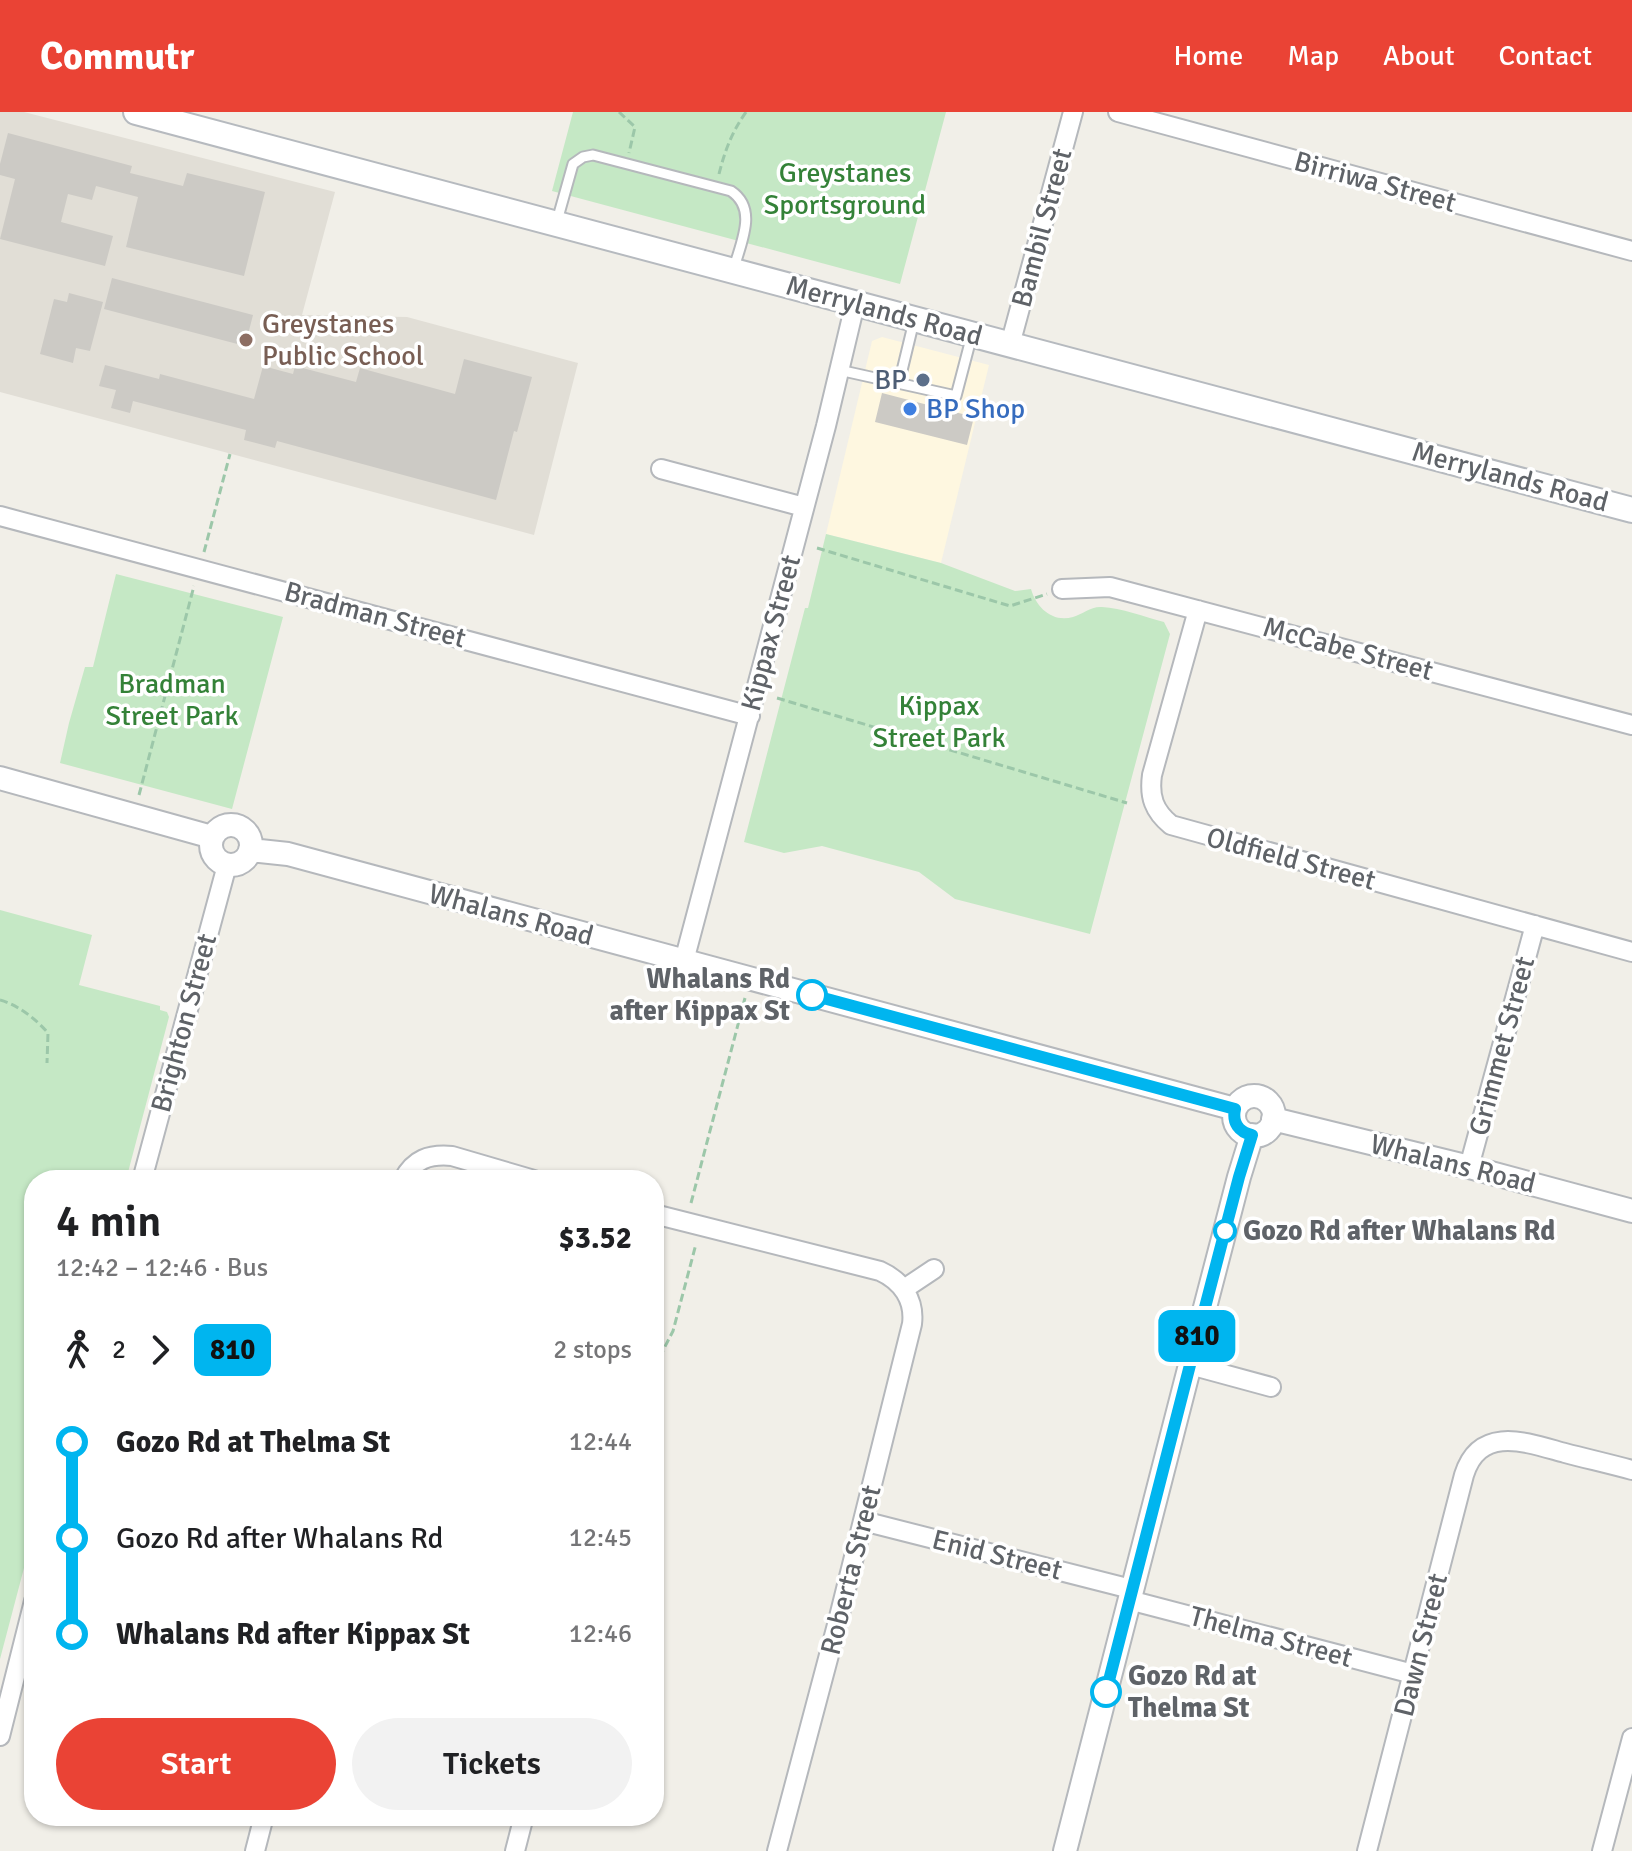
<!DOCTYPE html>
<meta charset="utf-8">
<style>
:root{--surface:#fff;--page:#f2f2f2;--text:#202124;--muted:#757577;--accent:#ea4335}
body{margin:0;font-family:Signika,sans-serif;background:var(--page);color:var(--text);height:100vh;display:flex;flex-direction:column;font-size:30px;white-space:nowrap}
*{box-sizing:border-box;margin:0}
p{font-size:26px;color:var(--muted)}
.icon{flex:none;width:44px;height:44px;fill:none;stroke:currentColor;stroke-width:2;stroke-linecap:round;stroke-linejoin:round}
.map{position:relative;flex:1;overflow:hidden}
.panel{position:absolute;left:24px;top:1058px;width:640px;height:656px;display:flex;flex-direction:column;background:var(--surface);border-radius:32px;box-shadow:0 2px 6px #0004}
.panel>*{flex:none}
.badge{padding:0 16px;border-radius:12px;font-size:28px;line-height:52px}
.map>.badge{position:absolute;translate:-50% -50%;box-shadow:0 0 0 4px #fff}
.legs{display:flex;align-items:center;gap:12px;height:88px;padding:0 32px;font-size:26px}
.legs p{margin-inline-start:auto}
.summary{display:flex;align-items:center;justify-content:space-between;height:136px;padding:0 32px}
h1{font-size:44px;font-weight:600;line-height:60px}
.button{display:flex;gap:16px;margin-top:auto;padding:16px 32px}
.button a{flex:1;height:92px;border-radius:48px;background:var(--accent);color:#fff;font-size:32px;font-weight:600;line-height:92px;text-align:center}
.button a+a{background:var(--page);color:var(--text)}
ul{padding:0 32px;list-style:none}
li{display:flex;align-items:center;gap:28px;height:96px;font-size:30px}
li i{display:grid;place-items:center;width:12px;height:100%;margin:0 10px;background:currentColor}
li i::after{content:'';width:20px;height:20px;margin:-10px;border:6px solid;border-radius:50%;background:var(--surface)}
li p{margin-inline-start:auto}
li:first-child i{background:linear-gradient(#0000 50%,currentColor 0)}
li:last-child i{background:linear-gradient(currentColor 50%,#0000 0)}
header{display:flex;align-items:center;gap:48px;box-sizing:border-box;height:112px;padding:0 40px;background:var(--accent);color:#fff}
header strong{font-size:38px}
nav{display:flex;gap:44px;margin-inline-start:auto;font-size:28px}
.map>svg:first-child{display:block}
.commercial{fill:#fef7e0}
.education{fill:#e1ded6}
.green{fill:#c5e8c5}
.building{fill:#cccac5}
.lines{fill:none;stroke-linecap:round;stroke-linejoin:round}
.service-casing{stroke:#b5b8bc;stroke-width:13}
.minor-casing{stroke:#b5b8bc;stroke-width:22}
.tertiary-casing{stroke:#b5b8bc;stroke-width:26}
.secondary-casing{stroke:#b6babf;stroke-width:28}
.path{stroke:#9cc7a9;stroke-width:3;stroke-dasharray:8 4;stroke-linecap:butt}
.service{stroke:#fff;stroke-width:9}
.minor{stroke:#fff;stroke-width:18}
.tertiary{stroke:#fff;stroke-width:22}
.secondary{stroke:#fff;stroke-width:24}
.line-1-casing{stroke:#fff;stroke-width:18}
.line-1{stroke:#00b5ef;stroke-width:12}
.education-dot{fill:#8d6e63;stroke:#fff;stroke-width:3}
.service-dot{fill:#5c6f8a;stroke:#fff;stroke-width:3}
.shop-dot{fill:#3f7fe0;stroke:#fff;stroke-width:3}
.stop-1-dot{fill:#fff;stroke:#00b5ef;stroke-width:4}
.labels{text-anchor:middle;dominant-baseline:central;stroke-width:7;stroke-linejoin:round;paint-order:stroke}
.park-label{font-size:28px;fill:#348238;stroke:#fff}
.street-label{font-size:28px;fill:#5f6368;stroke:#fff}
.education-label{font-size:28px;fill:#785e54;stroke:#fff;text-anchor:start}
.service-label{font-size:28px;fill:#4e5e75;stroke:#fff;text-anchor:end}
.shop-label{font-size:28px;fill:#366cbe;stroke:#fff;text-anchor:start}
.stop-label{font-size:28px;font-weight:bold;fill:#5f6368;stroke:#fff;text-anchor:start}
</style>
<header>
<strong>Commutr</strong>
<nav><a>Home</a><a>Map</a><a>About</a><a>Contact</a></nav>
</header>
<div class="map">
<svg width="1632" height="1739" viewBox="0 0 1632 1739">
<rect width="100%" height="100%" fill="#f1efe8"/>
<path class="commercial" d="M 882,225 L 989,253 L 941,451 L 826,422 L 872,229 Z"/>
<path class="education" d="M 0,0 L 24,0 L 335,80 L 302,203 L 407,205 L 578,251 L 534,423 L 0,280 Z"/>
<path class="green" d="M 573,0 L 946,0 L 900,172 L 552,79 Z
M 826,422 L 941,451 L 1015,479 L 1031,477 C 1036,495 1052,511 1073,505 C 1083,502 1091,494 1102,495 C 1121,496 1145,505 1164,510 L 1170,522 L 1090,822 L 955,787 L 919,760 L 822,734 L 784,741 L 744,730 L 805,496 L 808,496 Z
M 116,462 L 283,505 L 232,697 L 60,651 L 69,611 L 85,555 L 93,555 Z
M 0,798 L 92,823 L 79,873 L 160,894 L 160,898 L 167,900 L 169,905 L 126,1068 L 34,1068 L 34,1418 L 0,1547 Z"/>
<path class="building" d="M 8,21 L 132,54 L 130,61 L 183,74 L 187,61 L 265,80 L 244,164 L 126,135 L 138,85 L 96,74 L 92,88 L 68,82 L 61,110 L 113,124 L 105,154 L 0,127 L 15,67 L 0,63 L 0,52 Z
M 112,166 L 253,203 L 245,234 L 104,197 Z
M 69,181 L 103,190 L 90,239 L 76,236 L 73,251 L 40,242 L 54,187 L 67,190 Z
M 464,247 L 532,265 L 517,320 L 514,319 L 496,388 L 277,329 L 275,336 L 244,328 L 246,318 L 133,289 L 130,301 L 111,296 L 116,278 L 99,274 L 105,253 L 159,267 L 160,262 L 254,287 L 263,254 L 293,262 L 295,254 L 356,270 L 360,256 L 455,282 Z
M 882,281 L 974,305 L 967,333 L 875,310 Z"/>
<g class="lines">
<defs>
<path id="service" d="M 557,109 L 573,52 L 583,45 L 593,43 L 731,79 C 758,97 741,130 734,156
M 839,258 L 956,284 L 972,223
M 899,271 L 914,209"/>
<path id="minor" d="M 1118,0 L 1632,139
M 1010,233 L 1073,0
M 661,357 L 804,395
M 0,404 L 750,604
M 1062,477 L 1110,475 L 1632,613
M 1198,498 L 1152,663 C 1149,685 1154,699 1171,713 L 1632,840
M 684,849 L 826,314 L 855,192
M 1469,1055 L 1535,813
M 142,1068 L 227,753
M 403,1068 C 414,1047 429,1042 452,1044 L 534,1068
M 654,1102 L 880,1159 C 902,1169 915,1188 912,1212 L 838,1509 L 777,1739
M 904,1177 L 934,1157
M 1190,1253 L 1271,1275
M 863,1409 L 1131,1477
M 1129,1488 L 1413,1562
M 0,1624 L 34,1489
M 255,1739 L 264,1704
M 515,1739 L 524,1704
M 1367,1739 L 1464,1363 C 1480,1312 1528,1331 1565,1341 C 1588,1347 1610,1352 1632,1358
M 1602,1739 L 1632,1626"/>
<path id="tertiary" d="M 0,666 L 212,725
M211 733a20 20 0 1 1 40 0a20 20 0 1 1-40 0Z
M 250,738 L 288,742 L 1235,997
M1234 1004a20 20 0 1 1 40 0a20 20 0 1 1-40 0Z
M 1273,1007 L 1469,1055 L 1632,1099
M 1065,1739 L 1190,1253 L 1239,1065 L 1252,1023"/>
<path id="secondary" d="M 136,0 L 1632,398"/>
</defs>
<use href="#service" class="service-casing"/>
<use href="#minor" class="minor-casing"/>
<use href="#tertiary" class="tertiary-casing"/>
<use href="#secondary" class="secondary-casing"/>
<path class="path" d="M 619,0 L 635,15 L 629,41
M 719,62 C 725,38 732,20 746,0
M 817,436 L 1010,494 L 1047,482
M 204,440 L 230,342
M 777,586 L 1127,691
M 139,683 L 194,474
M 0,888 C 18,893 36,907 48,921 L 47,951
M 691,1091 L 745,886
M 654,1256 L 673,1219 L 696,1132"/>
<use href="#service" class="service"/>
<use href="#minor" class="minor"/>
<use href="#tertiary" class="tertiary"/>
<use href="#secondary" class="secondary"/>
</g>
<g class="lines">
<defs>
<path id="line-1" d="M 812,883 L 1235,997 C 1232,1011 1239,1020 1252,1023 L 1239,1065 L 1190,1253 L 1106,1580"/>
</defs>
<use href="#line-1" class="line-1-casing"/>
<use href="#line-1" class="line-1"/>
</g>
<circle class="education-dot" cx="246" cy="228" r="8"/>
<circle class="service-dot" cx="923" cy="268" r="8"/>
<circle class="shop-dot" cx="910" cy="297" r="8"/>
<g class="stop-1-dot">
<circle cx="812" cy="883" r="14"/>
<circle cx="1225" cy="1119" r="10"/>
<circle cx="1106" cy="1580" r="14"/>
</g>
<g class="labels">
<g class="park-label">
<text x="845" y="61">Greystanes<tspan x="845" dy="32">Sportsground</tspan></text>
<text x="172" y="572">Bradman<tspan x="172" dy="32">Street Park</tspan></text>
<text x="939" y="594">Kippax<tspan x="939" dy="32">Street Park</tspan></text>
</g>
<g class="street-label">
<text transform="translate(1375 70) rotate(15)">Birriwa Street</text>
<text transform="translate(1042 116) rotate(-75)">Bambil Street</text>
<text transform="translate(884 199) rotate(15)">Merrylands Road</text>
<text transform="translate(1510 365) rotate(15)">Merrylands Road</text>
<text transform="translate(375 503) rotate(15)">Bradman Street</text>
<text transform="translate(771 521) rotate(-75)">Kippax Street</text>
<text transform="translate(1348 537) rotate(15)">McCabe Street</text>
<text transform="translate(1291 747) rotate(15)">Oldfield Street</text>
<text transform="translate(511 803) rotate(15)">Whalans Road</text>
<text transform="translate(184 911) rotate(-75)">Brighton Street</text>
<text transform="translate(1502 934) rotate(-75)">Grimmet Street</text>
<text transform="translate(1453 1052) rotate(14)">Whalans Road</text>
<text transform="translate(997 1443) rotate(14)">Enid Street</text>
<text transform="translate(851 1458) rotate(-76)">Roberta Street</text>
<text transform="translate(1271 1525) rotate(15)">Thelma Street</text>
<text transform="translate(1421 1533) rotate(-76)">Dawn Street</text>
</g>
<g class="education-label">
<text x="262" y="212">Greystanes<tspan x="262" dy="32">Public School</tspan></text>
</g>
<g class="service-label">
<text x="907" y="268">BP</text>
</g>
<g class="shop-label">
<text x="926" y="297">BP Shop</text>
</g>
<g class="stop-label">
<text x="790" y="867" text-anchor="end">Whalans Rd<tspan x="790" dy="32">after Kippax St</tspan></text>
<text x="1243" y="1119">Gozo Rd after Whalans Rd</text>
<text x="1128" y="1564">Gozo Rd at<tspan x="1128" dy="32">Thelma St</tspan></text>
</g>
</g>
</svg>
<b class="badge" style="left:1197px;top:1224px;background:#00b5ef;color:#111">810</b>
<section class="panel">
<div class="summary"><div><h1>4 min</h1><p>12:42 – 12:46 · Bus</p></div><b>$3.52</b></div>
<div class="legs"><svg class="icon" aria-label="walk" viewBox="0 0 24 24"><circle cx="13" cy="4" r="2"/><path d="M13 8l-2 6 4 7M11 14l-3 7M7 12l3-4h3l4 4"/></svg>2<svg class="icon" aria-label="forward" viewBox="0 0 24 24"><path d="M9 5l7 7-7 7"/></svg><b class="badge" style="background:#00b5ef;color:#111">810</b><p>2 stops</p></div>
<ul>
<li><i style="color:#00b5ef"></i><b>Gozo Rd at Thelma St</b><p>12:44</p></li>
<li><i style="color:#00b5ef"></i><span>Gozo Rd after Whalans Rd</span><p>12:45</p></li>
<li><i style="color:#00b5ef"></i><b>Whalans Rd after Kippax St</b><p>12:46</p></li>
</ul>
<div class="button"><a>Start</a><a>Tickets</a></div>
</section>
</div>
